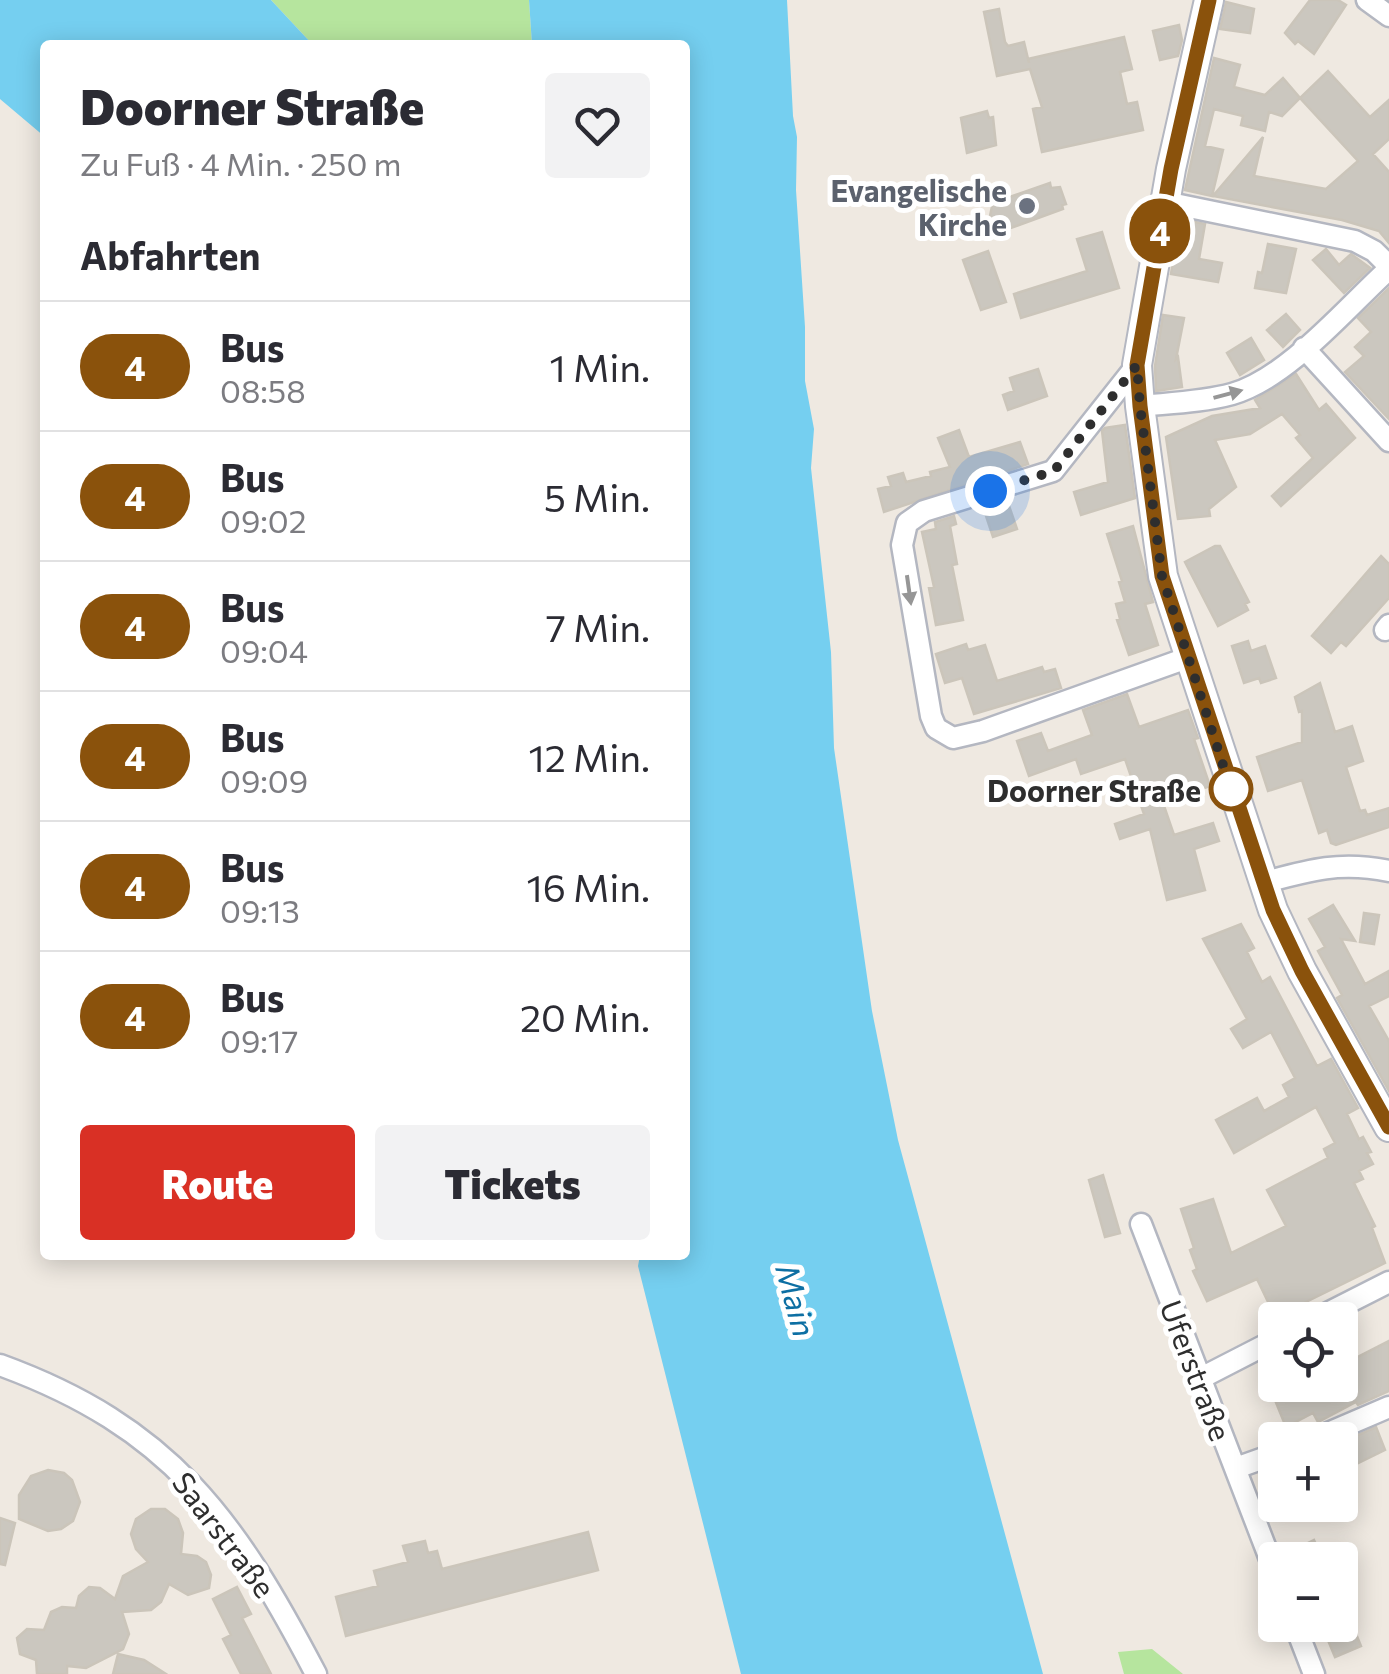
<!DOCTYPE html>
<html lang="de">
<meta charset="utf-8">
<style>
:root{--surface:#fff;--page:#f2f2f3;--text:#2b2b33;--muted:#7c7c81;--line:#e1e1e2;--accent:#d93025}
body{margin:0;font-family:Commissioner,sans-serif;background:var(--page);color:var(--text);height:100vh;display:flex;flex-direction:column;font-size:38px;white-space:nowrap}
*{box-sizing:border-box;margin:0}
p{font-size:32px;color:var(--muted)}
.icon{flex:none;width:55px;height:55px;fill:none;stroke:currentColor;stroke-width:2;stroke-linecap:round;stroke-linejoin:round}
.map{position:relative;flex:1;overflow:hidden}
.panel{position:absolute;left:40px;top:40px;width:650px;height:1220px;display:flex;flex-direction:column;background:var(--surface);border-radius:10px;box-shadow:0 5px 25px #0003}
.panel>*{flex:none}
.badge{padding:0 20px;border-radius:32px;font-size:35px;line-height:65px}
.buttons{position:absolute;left:1258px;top:1302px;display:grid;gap:20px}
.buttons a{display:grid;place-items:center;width:100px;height:100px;border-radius:10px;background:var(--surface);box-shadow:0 5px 25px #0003;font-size:50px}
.you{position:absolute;width:50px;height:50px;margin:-25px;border:8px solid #fff;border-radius:50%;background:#1a73e8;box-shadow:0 0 0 15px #1a73e833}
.map>.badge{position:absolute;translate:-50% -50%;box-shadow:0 0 0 5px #fff}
h2{padding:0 40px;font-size:38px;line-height:90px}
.round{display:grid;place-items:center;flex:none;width:105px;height:105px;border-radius:10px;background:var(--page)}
.overview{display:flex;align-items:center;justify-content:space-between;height:170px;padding:0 40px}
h1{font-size:48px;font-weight:800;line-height:75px}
.action{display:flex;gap:20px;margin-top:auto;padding:20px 40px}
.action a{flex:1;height:115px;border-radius:10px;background:var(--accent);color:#fff;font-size:40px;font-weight:800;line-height:115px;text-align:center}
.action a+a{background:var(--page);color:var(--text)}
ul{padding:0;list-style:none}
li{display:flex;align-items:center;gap:30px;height:130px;padding:0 40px;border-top:2px solid var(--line)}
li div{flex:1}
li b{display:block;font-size:38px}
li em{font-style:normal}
li .badge{min-width:110px;font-weight:700;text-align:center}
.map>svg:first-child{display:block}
.green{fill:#b6e59e}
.water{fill:#75cff0}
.building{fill:#cbc7bf;stroke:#cbc5ba;stroke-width:2.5}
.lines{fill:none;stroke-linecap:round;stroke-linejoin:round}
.minor-casing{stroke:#b4b7c1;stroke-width:25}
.secondary-casing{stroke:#b4b7c1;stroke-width:32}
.minor{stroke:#fff;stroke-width:20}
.secondary{stroke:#fff;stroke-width:28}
.oneway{fill:#969696}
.line-casing{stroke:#fff;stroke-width:22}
.line{stroke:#8a520c;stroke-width:15}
.walk{stroke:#2e2e2e;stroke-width:10;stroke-dasharray:0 18}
.worship-dot{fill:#6b7280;stroke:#fff;stroke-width:4}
.stop-dot{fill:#fff;stroke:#8a520c;stroke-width:5}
.labels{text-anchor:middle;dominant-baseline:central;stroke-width:10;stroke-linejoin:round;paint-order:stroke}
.worship-label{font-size:30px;font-weight:bold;fill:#5b616d;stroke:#fff;text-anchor:end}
.stop-label{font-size:30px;font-weight:bold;fill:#2e2e2e;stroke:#fff;text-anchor:end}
.street-label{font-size:30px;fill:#2e2e2e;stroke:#fff}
.water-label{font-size:32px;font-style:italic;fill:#0d6fa3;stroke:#fff}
</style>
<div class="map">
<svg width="1389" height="1674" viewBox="0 0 1389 1674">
<rect width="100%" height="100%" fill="#efe9e1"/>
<path class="green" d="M 271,0 L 529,0 L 532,45 L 313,45 Z
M 1152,1649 L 1183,1674 L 1124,1674 L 1118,1652 Z"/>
<path class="water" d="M 0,0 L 271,0 L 313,45 L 45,45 L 45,137 L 0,99 Z
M 529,0 L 787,0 L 793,116 L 797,137 L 796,190 L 805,327 L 805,381 L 814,429 L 811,468 L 831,652 L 834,748 L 872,1011 L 898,1140 L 1043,1674 L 741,1674 L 638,1266 L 640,1255 L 685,1255 L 685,45 L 532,45 Z"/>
<path class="building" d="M 1310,0 L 1338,0 L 1346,5 L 1314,54 L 1298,41 L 1295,44 L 1285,33 Z
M 1226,2 L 1254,9 L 1250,33 L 1220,29 Z
M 999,9 L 1005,42 L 1008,46 L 1024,42 L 1029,63 L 1028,59 L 1124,37 L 1132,69 L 1120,72 L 1127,104 L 1137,102 L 1143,130 L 1042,152 L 1033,109 L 1042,107 L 1030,69 L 997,76 L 984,12 Z
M 1179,25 L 1182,40 L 1178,56 L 1160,60 L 1153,31 Z
M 1214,58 L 1240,65 L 1234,87 L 1265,95 L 1283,78 L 1300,98 L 1282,116 L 1269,112 L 1265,131 L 1241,125 L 1243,116 L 1214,109 L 1205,146 L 1223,150 L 1212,196 L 1185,190 Z
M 1328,71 L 1370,117 L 1389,100 L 1389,139 L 1373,154 L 1389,172 L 1389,243 L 1379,231 L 1342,220 L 1213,196 L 1263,137 L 1254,176 L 1326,189 L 1358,161 L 1300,98 Z
M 987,111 L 989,118 L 993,117 L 996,145 L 967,153 L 961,118 Z
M 1050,183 L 1051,188 L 1060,187 L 1066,204 L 1062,205 L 1063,209 L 1008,229 L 995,225 L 990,216 L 995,192 L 1001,200 Z
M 1180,219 L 1205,224 L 1199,259 L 1222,263 L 1218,282 L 1171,274 Z
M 1102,232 L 1119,288 L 1021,318 L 1014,294 L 1087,271 L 1077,239 Z
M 1268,244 L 1296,249 L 1286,293 L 1255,288 L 1258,272 L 1262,273 Z
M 1326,249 L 1339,265 L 1351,254 L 1370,268 L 1344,293 L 1313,260 Z
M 988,251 L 1006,302 L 981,310 L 963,260 Z
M 1389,288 L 1389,419 L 1345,372 L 1364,356 L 1355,347 L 1371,332 L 1358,318 Z
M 1286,314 L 1300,330 L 1283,347 L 1267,330 Z
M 1163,315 L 1184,318 L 1176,359 L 1178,357 L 1182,387 L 1156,391 L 1155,366 Z
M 1251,338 L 1264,360 L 1240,375 L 1227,353 Z
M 1038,369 L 1047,396 L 1008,410 L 1003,395 L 1014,391 L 1010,378 Z
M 1296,374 L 1319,410 L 1326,404 L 1355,438 L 1281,506 L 1272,496 L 1313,458 L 1296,438 L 1300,435 L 1282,414 L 1250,434 L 1215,440 L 1236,487 L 1209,509 L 1210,516 L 1178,519 L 1166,437 L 1212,416 L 1260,408 L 1255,400 Z
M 1125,425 L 1135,498 L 1081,515 L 1074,492 L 1108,482 L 1102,431 L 1105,428 Z
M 959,430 L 969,457 L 1020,442 L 1028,464 L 884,512 L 878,489 L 891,486 L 888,477 L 903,473 L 906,482 L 931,476 L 930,472 L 950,467 L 938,438 Z
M 1007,500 L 1017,529 L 993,537 L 983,507 Z
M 954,516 L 956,524 L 950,526 L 957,564 L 952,565 L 963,620 L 936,625 L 929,588 L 934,587 L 922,532 L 936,529 L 935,522 Z
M 1133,526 L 1153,602 L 1145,604 L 1158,645 L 1129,655 L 1117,620 L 1120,619 L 1116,604 L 1125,602 L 1119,582 L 1122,581 L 1107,534 Z
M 1215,546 L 1220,546 L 1249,602 L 1245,604 L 1248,610 L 1218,626 L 1185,562 Z
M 1381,556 L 1389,564 L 1389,598 L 1346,646 L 1341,642 L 1331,653 L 1312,636 Z
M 1248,641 L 1251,651 L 1265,646 L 1276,678 L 1261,683 L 1259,678 L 1244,683 L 1232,646 Z
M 966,644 L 968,650 L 985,645 L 997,681 L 1042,667 L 1044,672 L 1055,669 L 1061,688 L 974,714 L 962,678 L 945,683 L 936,654 Z
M 1320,683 L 1335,732 L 1352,726 L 1363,761 L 1346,767 L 1360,811 L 1365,810 L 1367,815 L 1389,808 L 1389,827 L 1336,845 L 1331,843 L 1327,830 L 1319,833 L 1302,780 L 1268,791 L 1257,757 L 1302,742 L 1302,711 L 1299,712 L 1295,697 Z
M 1127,694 L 1139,727 L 1188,710 L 1198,738 L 1194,739 L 1210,786 L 1163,803 L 1174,835 L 1213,823 L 1219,841 L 1194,849 L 1205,890 L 1167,900 L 1150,829 L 1120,839 L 1115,824 L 1144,814 L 1125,759 L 1081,774 L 1076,759 L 1029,776 L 1017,741 L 1041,733 L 1048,751 L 1092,735 L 1083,710 Z
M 1333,905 L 1355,941 L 1341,939 L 1365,984 L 1389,971 L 1389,996 L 1369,1006 L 1389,1041 L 1389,1091 L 1337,998 L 1342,995 L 1318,951 L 1325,947 L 1309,919 Z
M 1364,913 L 1379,915 L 1374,944 L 1360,942 Z
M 1241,924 L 1254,948 L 1247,952 L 1262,982 L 1270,977 L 1317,1066 L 1331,1059 L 1358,1108 L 1347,1114 L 1359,1139 L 1363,1137 L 1371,1152 L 1367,1153 L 1373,1164 L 1359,1171 L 1363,1179 L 1354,1183 L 1375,1226 L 1372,1228 L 1385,1263 L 1306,1302 L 1309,1307 L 1288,1320 L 1279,1304 L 1271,1308 L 1257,1279 L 1207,1301 L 1193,1271 L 1197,1269 L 1190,1250 L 1194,1248 L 1181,1209 L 1213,1199 L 1231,1253 L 1286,1226 L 1267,1190 L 1328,1158 L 1324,1149 L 1335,1143 L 1316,1107 L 1234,1153 L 1216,1120 L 1257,1098 L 1264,1111 L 1289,1097 L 1283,1085 L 1295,1078 L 1271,1032 L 1243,1048 L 1231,1029 L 1247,1019 L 1203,939 Z
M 1103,1175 L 1120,1233 L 1105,1237 L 1089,1180 Z
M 1389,1341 L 1389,1391 L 1358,1405 L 1356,1402 L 1318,1422 L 1313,1413 L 1286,1427 L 1275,1400 L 1292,1391 L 1289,1385 L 1340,1385 L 1340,1366 Z
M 1376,1427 L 1385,1450 L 1340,1472 L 1340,1443 Z
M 48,1470 L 64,1473 L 72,1480 L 80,1502 L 73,1521 L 61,1529 L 48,1531 L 19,1519 L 19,1495 L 31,1476 Z
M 151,1509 L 165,1509 L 178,1519 L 183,1533 L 181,1554 L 197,1556 L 206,1562 L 211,1575 L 209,1588 L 188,1595 L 169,1584 L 161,1602 L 151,1610 L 122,1612 L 129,1634 L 123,1649 L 86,1668 L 67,1666 L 67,1674 L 37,1674 L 36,1660 L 20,1654 L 17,1638 L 27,1629 L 44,1630 L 51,1612 L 62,1607 L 76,1608 L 79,1596 L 89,1587 L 100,1588 L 115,1599 L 123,1576 L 148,1562 L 136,1549 L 131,1534 L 136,1519 Z
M 0,1518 L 15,1523 L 5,1565 L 0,1564 Z
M 588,1532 L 598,1570 L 346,1636 L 336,1597 L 378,1586 L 374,1571 L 408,1562 L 403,1546 L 425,1541 L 428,1553 L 437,1551 L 442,1569 Z
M 1314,1540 L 1323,1560 L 1301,1560 L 1296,1549 Z
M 237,1587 L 251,1614 L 242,1618 L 271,1674 L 241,1674 L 223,1639 L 231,1635 L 213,1599 Z
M 1340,1595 L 1361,1646 L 1335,1657 L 1325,1633 L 1340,1627 Z
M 118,1654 L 144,1660 L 166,1674 L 113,1674 Z"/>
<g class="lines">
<defs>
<path id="minor" d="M 1367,0 L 1389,16
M 1165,202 L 1355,241 L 1374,251 L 1389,266
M 1304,348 L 1389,441
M 1137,365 L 1053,471 L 924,511 L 907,523 L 902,545 L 931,716 L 936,728 L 953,738 L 983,731 L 1187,658
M 1140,406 C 1170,403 1203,402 1232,394 C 1288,378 1346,308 1389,269
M 1385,630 L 1389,625
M 1262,883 C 1309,870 1340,861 1389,871
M 1141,1224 L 1275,1572
M 1314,1320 L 1389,1282
M 0,1365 C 170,1427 235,1519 316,1674
M 1201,1378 L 1275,1340
M 1312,1440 L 1389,1407
M 1236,1468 L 1275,1454
M 1295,1625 L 1314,1674"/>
<path id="secondary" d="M 1209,0 L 1171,169 L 1137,365 L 1140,406 L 1163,576 L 1273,910 L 1302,971 L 1389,1127"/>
</defs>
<use href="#minor" class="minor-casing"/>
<use href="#secondary" class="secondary-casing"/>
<use href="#minor" class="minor"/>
<use href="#secondary" class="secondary"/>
</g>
<defs><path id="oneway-solid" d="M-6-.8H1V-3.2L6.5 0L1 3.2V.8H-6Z" transform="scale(2.5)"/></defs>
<g class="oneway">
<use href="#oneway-solid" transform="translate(1228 394) rotate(-15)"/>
<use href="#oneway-solid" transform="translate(909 590) rotate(82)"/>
</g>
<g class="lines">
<defs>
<path id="line" d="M 1209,0 L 1171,169 L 1137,365 L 1140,406 L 1162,576 L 1273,910 L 1302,971 L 1389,1127"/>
</defs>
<use href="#line" class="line-casing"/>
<use href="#line" class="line"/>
<path class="walk" d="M 990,491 L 1054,471 L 1137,365 L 1140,406 L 1162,576 L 1232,793 L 1231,789"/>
</g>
<circle class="worship-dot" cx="1027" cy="206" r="10"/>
<circle class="stop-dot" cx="1231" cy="789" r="20"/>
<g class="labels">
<g class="worship-label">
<text x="1007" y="189">Evangelische<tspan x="1007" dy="34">Kirche</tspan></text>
</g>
<g class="stop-label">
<text x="1201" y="789">Doorner Straße</text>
</g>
<g class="street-label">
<text transform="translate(1197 1370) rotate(69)">Uferstraße</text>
<text transform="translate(225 1534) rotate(53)">Saarstraße</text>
</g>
<g class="water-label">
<text transform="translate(797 1300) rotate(75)">Main</text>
</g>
</g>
</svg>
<div class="buttons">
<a><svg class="icon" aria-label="locate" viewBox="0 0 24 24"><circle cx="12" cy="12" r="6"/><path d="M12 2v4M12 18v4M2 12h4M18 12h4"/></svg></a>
<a>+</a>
<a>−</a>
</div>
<div class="you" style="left:990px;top:491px"></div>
<b class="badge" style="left:1160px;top:231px;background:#8a520c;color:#fff">4</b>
<section class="panel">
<div class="overview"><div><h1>Doorner Straße</h1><p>Zu Fuß · 4 Min. · 250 m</p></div><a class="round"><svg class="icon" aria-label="heart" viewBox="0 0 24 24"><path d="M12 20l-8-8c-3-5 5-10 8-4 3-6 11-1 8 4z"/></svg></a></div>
<h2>Abfahrten</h2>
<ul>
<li><span class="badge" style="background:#8a520c;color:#fff">4</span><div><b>Bus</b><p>08:58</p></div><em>1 Min.</em></li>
<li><span class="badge" style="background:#8a520c;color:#fff">4</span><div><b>Bus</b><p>09:02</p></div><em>5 Min.</em></li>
<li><span class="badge" style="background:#8a520c;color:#fff">4</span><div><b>Bus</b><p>09:04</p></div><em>7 Min.</em></li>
<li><span class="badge" style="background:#8a520c;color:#fff">4</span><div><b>Bus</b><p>09:09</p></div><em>12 Min.</em></li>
<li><span class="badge" style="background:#8a520c;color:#fff">4</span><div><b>Bus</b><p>09:13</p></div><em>16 Min.</em></li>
<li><span class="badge" style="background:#8a520c;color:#fff">4</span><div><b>Bus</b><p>09:17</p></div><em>20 Min.</em></li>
</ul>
<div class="action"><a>Route</a><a>Tickets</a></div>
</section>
</div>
